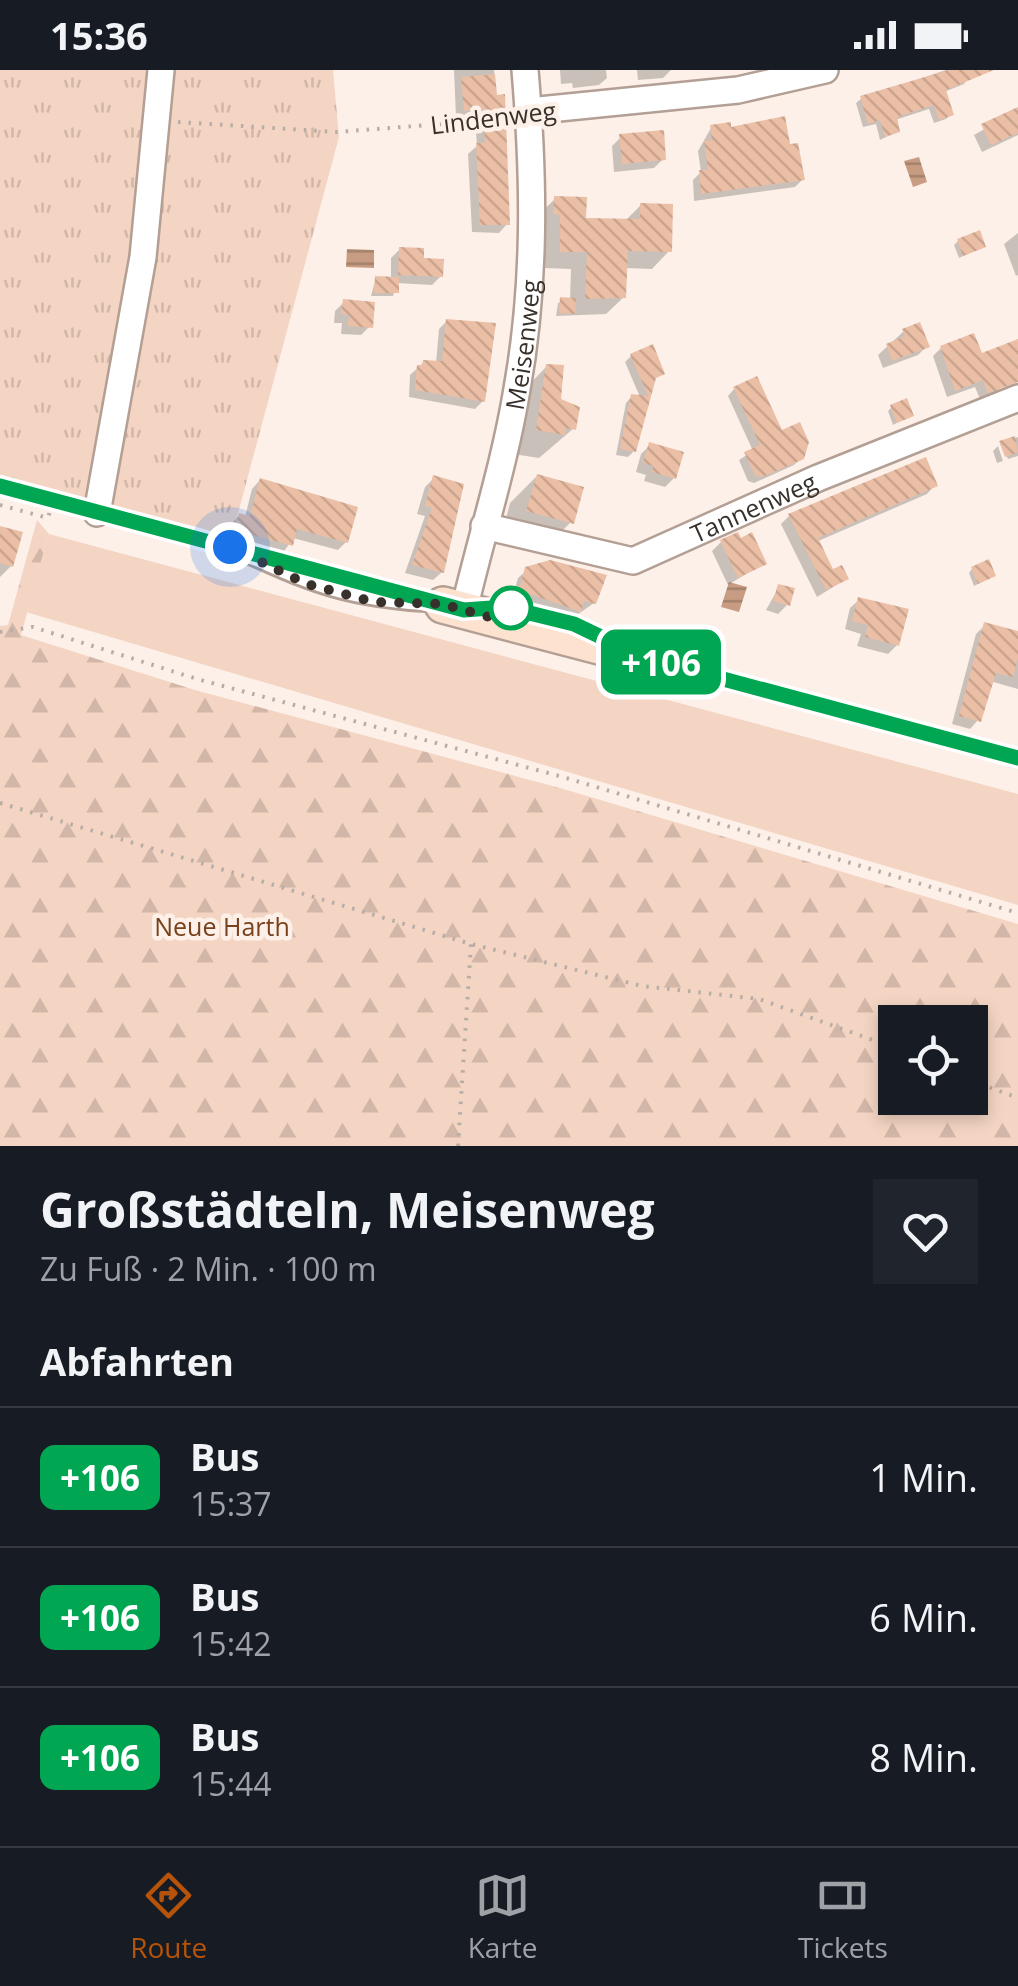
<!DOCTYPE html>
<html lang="de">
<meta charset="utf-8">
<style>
:root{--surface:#171b24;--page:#20242c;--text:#f1f3f6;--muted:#9ea1a6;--line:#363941;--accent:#b45309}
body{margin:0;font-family:"Open Sans",sans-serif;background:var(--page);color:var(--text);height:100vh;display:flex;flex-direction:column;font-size:38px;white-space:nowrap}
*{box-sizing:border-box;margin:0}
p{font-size:32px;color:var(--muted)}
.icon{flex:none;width:55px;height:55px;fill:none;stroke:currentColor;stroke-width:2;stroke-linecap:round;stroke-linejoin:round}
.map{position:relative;height:1076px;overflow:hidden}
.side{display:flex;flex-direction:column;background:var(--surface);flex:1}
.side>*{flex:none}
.badge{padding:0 20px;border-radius:15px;font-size:35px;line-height:65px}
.fabs{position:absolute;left:878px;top:935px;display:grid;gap:20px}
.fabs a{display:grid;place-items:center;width:110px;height:110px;border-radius:0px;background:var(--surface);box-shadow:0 5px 15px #0003;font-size:50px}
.you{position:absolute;width:50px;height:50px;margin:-25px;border:8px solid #fff;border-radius:50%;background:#1a73e8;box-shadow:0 0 0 15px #1a73e833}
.map>.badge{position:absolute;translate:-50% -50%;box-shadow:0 0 0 5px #fff}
h2{padding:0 40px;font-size:38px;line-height:90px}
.round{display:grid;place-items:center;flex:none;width:105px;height:105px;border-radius:0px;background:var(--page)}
.headline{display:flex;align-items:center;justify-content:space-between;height:170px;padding:0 40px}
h1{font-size:48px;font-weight:700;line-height:75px}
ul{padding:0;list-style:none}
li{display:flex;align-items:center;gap:30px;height:140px;padding:0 40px;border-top:2px solid var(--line)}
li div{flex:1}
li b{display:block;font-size:38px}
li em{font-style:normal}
li .badge{min-width:110px;font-weight:700;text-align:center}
.status{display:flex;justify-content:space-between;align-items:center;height:70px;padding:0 50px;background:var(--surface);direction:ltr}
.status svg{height:28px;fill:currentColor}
.tabs{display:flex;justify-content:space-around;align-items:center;height:140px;border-top:2px solid var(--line);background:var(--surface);font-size:28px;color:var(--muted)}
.tabs a{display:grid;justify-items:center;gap:5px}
.tabs .on{color:var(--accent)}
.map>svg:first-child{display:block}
.grass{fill:url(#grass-tufts)}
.forest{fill:url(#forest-firs);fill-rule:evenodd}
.green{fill:#f4d5c3}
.water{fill:url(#water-rules)}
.shadow{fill:#0003}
.building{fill:url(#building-back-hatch)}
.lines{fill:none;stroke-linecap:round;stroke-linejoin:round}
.service-casing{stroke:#b39f93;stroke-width:18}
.minor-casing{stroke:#b39f93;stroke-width:30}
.secondary-casing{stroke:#b39f93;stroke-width:40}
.path{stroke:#b8ada6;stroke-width:4;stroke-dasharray:2.5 8;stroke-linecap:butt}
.service{stroke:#fff;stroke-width:12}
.minor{stroke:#fff;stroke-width:25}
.secondary{stroke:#fde2d0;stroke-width:35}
.line-casing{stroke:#fff;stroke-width:22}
.line{stroke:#00a651;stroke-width:15}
.walk{stroke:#38302b;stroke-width:10;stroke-dasharray:0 18}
.stop-dot{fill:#fff;stroke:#00a651;stroke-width:5}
.labels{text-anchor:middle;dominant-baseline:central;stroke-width:9;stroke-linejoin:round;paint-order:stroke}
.street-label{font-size:25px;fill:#38302b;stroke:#fdf0e9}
.park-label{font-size:25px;fill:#79421c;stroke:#fdf0e9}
</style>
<div class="status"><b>15:36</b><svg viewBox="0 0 49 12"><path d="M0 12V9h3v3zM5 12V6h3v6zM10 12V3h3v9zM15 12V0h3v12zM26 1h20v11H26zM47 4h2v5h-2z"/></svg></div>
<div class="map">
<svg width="1018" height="1076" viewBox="0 0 1018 1076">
<defs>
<pattern id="grass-tufts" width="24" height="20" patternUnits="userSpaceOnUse" patternTransform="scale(2.5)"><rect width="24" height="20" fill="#f4d5c3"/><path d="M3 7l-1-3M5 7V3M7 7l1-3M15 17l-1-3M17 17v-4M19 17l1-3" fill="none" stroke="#d2b7a8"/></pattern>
<pattern id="forest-firs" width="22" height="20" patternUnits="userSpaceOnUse" patternTransform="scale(2.5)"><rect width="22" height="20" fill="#f4d5c3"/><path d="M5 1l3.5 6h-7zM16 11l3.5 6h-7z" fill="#d2b7a8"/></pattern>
<pattern id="water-rules" width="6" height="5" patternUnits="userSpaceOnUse" patternTransform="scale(2.5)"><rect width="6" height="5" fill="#c79c83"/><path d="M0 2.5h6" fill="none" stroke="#a3806b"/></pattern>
<pattern id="building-back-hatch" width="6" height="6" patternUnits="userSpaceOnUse" patternTransform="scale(2.5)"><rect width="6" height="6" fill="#ebbfa5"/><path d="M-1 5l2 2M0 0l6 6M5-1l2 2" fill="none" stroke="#caa48e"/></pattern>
</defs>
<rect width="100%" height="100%" fill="#fdf0e9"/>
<path class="grass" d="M 0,0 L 333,0 L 339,67 L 229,477 L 0,416 Z"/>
<path class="forest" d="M 37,450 L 49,464 L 21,565 L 195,620 L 560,718 L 1018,854 L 1018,1076 L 0,1076 L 0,556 L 8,555 ZM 895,952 L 970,952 L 970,1028 L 895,1028 Z"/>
<path class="green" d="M 49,464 L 1018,724 L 1018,835 L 26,542 Z"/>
<path class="water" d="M 919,87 L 927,112 L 913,117 L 904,91 Z
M 347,179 L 374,180 L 374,198 L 346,197 Z
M 729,512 L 747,517 L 739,542 L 721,537 Z"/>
<path class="shadow" d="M 454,0 L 494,0 L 507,154 L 499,163 L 472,162 L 468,84 L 477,76 L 475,47 L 456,48 Z
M 560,0 L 606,0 L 607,8 L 599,15 L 573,18 L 572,13 L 561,14 Z
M 637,0 L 671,0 L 663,8 L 638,10 Z
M 946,0 L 974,0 L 964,14 L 944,22 L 951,44 L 946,49 L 934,53 L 929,39 L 895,50 L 898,61 L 880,70 L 876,54 L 863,57 L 856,33 L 862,28 Z
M 1018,40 L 1018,65 L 982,82 L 974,65 Z
M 711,58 L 788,77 L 803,109 L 795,117 L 694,131 L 693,110 L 701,102 L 698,81 Z
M 621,67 L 663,89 L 654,98 L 614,102 L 612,76 Z
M 555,129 L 584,150 L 625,151 L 641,135 L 669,181 L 652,199 L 625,198 L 624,227 L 606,244 L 556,246 L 558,233 L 570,230 L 571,199 L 544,198 L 544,161 L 537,161 L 537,146 Z
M 1018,163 L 1018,205 L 1016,206 L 1004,174 Z
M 958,171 L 983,177 L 959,188 L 954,175 Z
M 400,179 L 441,206 L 432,215 L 397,213 L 393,226 L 371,226 L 376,208 L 391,209 L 391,188 Z
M 344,232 L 370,256 L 361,265 L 341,264 L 342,253 L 334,253 L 335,241 Z
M 447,251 L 483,331 L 475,339 L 409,327 L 410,305 L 424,292 L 436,293 L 439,259 Z
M 904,261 L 927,276 L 918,285 L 883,298 L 878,285 Z
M 1018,270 L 1018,298 L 996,322 L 980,329 L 975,317 L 947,327 L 933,286 L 941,278 L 981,286 Z
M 631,286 L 662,303 L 652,311 L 634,381 L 628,387 L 616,385 L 626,333 L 632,326 L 640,327 L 625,292 Z
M 547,296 L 574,358 L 539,388 L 513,384 L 523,321 Z
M 734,319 L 802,387 L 794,395 L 754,413 L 748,411 L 739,390 L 753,381 L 728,326 Z
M 892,337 L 911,345 L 893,355 L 888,341 Z
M 1018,367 L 1018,386 L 1008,389 L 1000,374 Z
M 650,375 L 674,408 L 665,417 L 644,411 L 646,405 L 636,402 L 641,384 Z
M 998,376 L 1003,391 L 997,393 L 993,381 Z
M 537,406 L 571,452 L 544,479 L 501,467 L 510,433 Z
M 434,408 L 442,502 L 433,510 L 405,503 L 425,446 L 417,444 L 425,417 Z
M 260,410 L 346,472 L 338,480 L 293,468 L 283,483 L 227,468 L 231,454 L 239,446 L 245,447 L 252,419 Z
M 935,415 L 927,424 L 816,472 L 832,502 L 846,509 L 817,527 L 781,454 L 789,446 Z
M 0,459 L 11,496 L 0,507 Z
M 721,472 L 764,493 L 728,515 L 712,481 Z
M 972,499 L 993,506 L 974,516 L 969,503 Z
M 527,500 L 594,533 L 571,549 L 512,529 L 518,508 Z
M 779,517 L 787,535 L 778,544 L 766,540 Z
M 859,530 L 897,575 L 888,584 L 857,576 L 861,564 L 845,559 L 850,538 Z
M 985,555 L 1018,564 L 1018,619 L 990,611 L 978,650 L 970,659 L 952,654 L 976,564 Z"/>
<path class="building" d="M 949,0 L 994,0 L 946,20 L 954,45 L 939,50 L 934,35 L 897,47 L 900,62 L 885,67 L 880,50 L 868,54 L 860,26 Z
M 495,4 L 497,25 L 505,24 L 510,155 L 480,155 L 476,73 L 485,73 L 483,39 L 464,41 L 461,7 Z
M 1018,37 L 1018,63 L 991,75 L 981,54 Z
M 785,46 L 790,74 L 798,73 L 805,110 L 701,124 L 699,100 L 708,100 L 704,71 L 712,70 L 710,55 L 731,52 L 731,57 Z
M 664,60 L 666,90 L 622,94 L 619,64 Z
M 554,126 L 587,127 L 586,148 L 640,149 L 640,133 L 673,134 L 672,182 L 628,181 L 626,228 L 585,229 L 587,182 L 560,182 L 560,145 L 553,144 Z
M 980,160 L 986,177 L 963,186 L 957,169 Z
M 399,177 L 424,178 L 424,188 L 444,189 L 443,207 L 398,205 Z
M 375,206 L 399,207 L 399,223 L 374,223 Z
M 560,227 L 576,228 L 575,244 L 559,243 Z
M 343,229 L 375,232 L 373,258 L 348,256 L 349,245 L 341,244 Z
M 446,249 L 496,253 L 485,332 L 415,320 L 417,295 L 422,295 L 423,290 L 442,291 Z
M 920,252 L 930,277 L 892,291 L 886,274 L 905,266 L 902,259 Z
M 974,263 L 982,283 L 1018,269 L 1018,312 L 988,323 L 983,310 L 955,321 L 940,276 Z
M 653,274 L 665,304 L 656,308 L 636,382 L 620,379 L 631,324 L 648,326 L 630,284 Z
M 546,294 L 564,295 L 561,329 L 580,337 L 576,360 L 566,358 L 565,365 L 536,360 Z
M 757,306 L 782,360 L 800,352 L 809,372 L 804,389 L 762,407 L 755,405 L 744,382 L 760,375 L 733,317 Z
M 907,328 L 914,346 L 897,353 L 890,335 Z
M 1015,366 L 1018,382 L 1005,387 L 999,371 Z
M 649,372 L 684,382 L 676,409 L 652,402 L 653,396 L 643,393 Z
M 926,387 L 938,416 L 818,468 L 833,499 L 842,495 L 849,509 L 826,520 L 788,444 Z
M 537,404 L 584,417 L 574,454 L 526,441 Z
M 433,405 L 464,414 L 444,503 L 412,495 L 432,438 L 425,436 Z
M 260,408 L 358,437 L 348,473 L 297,459 L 293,476 L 234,460 L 239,443 L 250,446 Z
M 0,456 L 23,462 L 13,497 L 0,493 Z
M 738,462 L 741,468 L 752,462 L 767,494 L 738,508 L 720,470 Z
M 989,489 L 996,506 L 978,514 L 971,497 Z
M 550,490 L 607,505 L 596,534 L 584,531 L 581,542 L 519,520 L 525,497 Z
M 778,514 L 795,518 L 790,536 L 773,531 Z
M 858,527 L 909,539 L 899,576 L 865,567 L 868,555 L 852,551 Z
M 984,552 L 1018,561 L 1018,587 L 1013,607 L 996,603 L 981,652 L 959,646 Z"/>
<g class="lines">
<defs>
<path id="service" d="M 229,477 C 311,516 350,531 441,535"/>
<g id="minor">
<path d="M 529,41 L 738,20 L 825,0"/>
<path d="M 97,443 L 143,187 L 161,0"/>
<path id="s1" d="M 484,456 L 633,491 L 818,408 L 1018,328"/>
<path id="s2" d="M 464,540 C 481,467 505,393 517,319 C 536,213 534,106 525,0"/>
</g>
<path id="secondary" d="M 443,535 L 645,588"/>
</defs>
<use href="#service" class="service-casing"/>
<use href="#minor" class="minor-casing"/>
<use href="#secondary" class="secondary-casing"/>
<path class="path" d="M 178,52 L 337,62 L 508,49
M 0,435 L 48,448 L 53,431
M 0,562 L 33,557 L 197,609 L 563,707 L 1018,843
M 0,733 L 471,874 L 642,916 L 759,929 L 895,978
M 970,1010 L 1018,1028
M 458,1076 L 471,874"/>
<use href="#service" class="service"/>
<use href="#minor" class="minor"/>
<use href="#secondary" class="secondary"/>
</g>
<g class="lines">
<defs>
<path id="line" d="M 0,416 L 464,540 L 505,537 L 574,554 L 645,588 L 1018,688"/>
</defs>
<use href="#line" class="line-casing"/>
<use href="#line" class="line"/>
<path class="walk" d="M 230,477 L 307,514 L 374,532 L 442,534 L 500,550 L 511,538"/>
</g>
<circle class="stop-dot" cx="511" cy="538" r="20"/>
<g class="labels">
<g class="street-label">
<text transform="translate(493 47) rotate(-7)">Lindenweg</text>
<text stroke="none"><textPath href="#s2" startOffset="272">Meisenweg</textPath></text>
<text stroke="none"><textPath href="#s1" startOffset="285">Tannenweg</textPath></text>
</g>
<g class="park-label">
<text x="222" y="856">Neue Harth</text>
</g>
</g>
</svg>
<div class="fabs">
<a><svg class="icon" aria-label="locate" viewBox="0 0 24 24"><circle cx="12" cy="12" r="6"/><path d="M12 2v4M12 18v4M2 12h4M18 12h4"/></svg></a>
</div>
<div class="you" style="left:230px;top:477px"></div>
<b class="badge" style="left:661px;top:592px;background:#00a651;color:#fff">+106</b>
</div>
<section class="side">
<div class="headline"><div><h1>Großstädteln, Meisenweg</h1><p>Zu Fuß · 2 Min. · 100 m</p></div><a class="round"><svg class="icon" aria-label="heart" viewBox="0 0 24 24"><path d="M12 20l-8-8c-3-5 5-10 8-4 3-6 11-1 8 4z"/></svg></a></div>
<h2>Abfahrten</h2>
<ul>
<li><span class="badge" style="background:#00a651;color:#fff">+106</span><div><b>Bus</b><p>15:37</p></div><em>1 Min.</em></li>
<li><span class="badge" style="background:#00a651;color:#fff">+106</span><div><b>Bus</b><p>15:42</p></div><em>6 Min.</em></li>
<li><span class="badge" style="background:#00a651;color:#fff">+106</span><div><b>Bus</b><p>15:44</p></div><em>8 Min.</em></li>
</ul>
</section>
<nav class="tabs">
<a class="on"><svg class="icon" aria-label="directions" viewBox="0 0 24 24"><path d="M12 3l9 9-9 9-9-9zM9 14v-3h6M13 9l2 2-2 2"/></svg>Route</a>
<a><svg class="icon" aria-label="map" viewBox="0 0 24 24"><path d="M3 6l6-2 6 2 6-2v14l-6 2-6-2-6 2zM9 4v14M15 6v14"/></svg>Karte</a>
<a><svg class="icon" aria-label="tickets" viewBox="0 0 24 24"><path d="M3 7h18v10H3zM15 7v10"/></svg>Tickets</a>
</nav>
